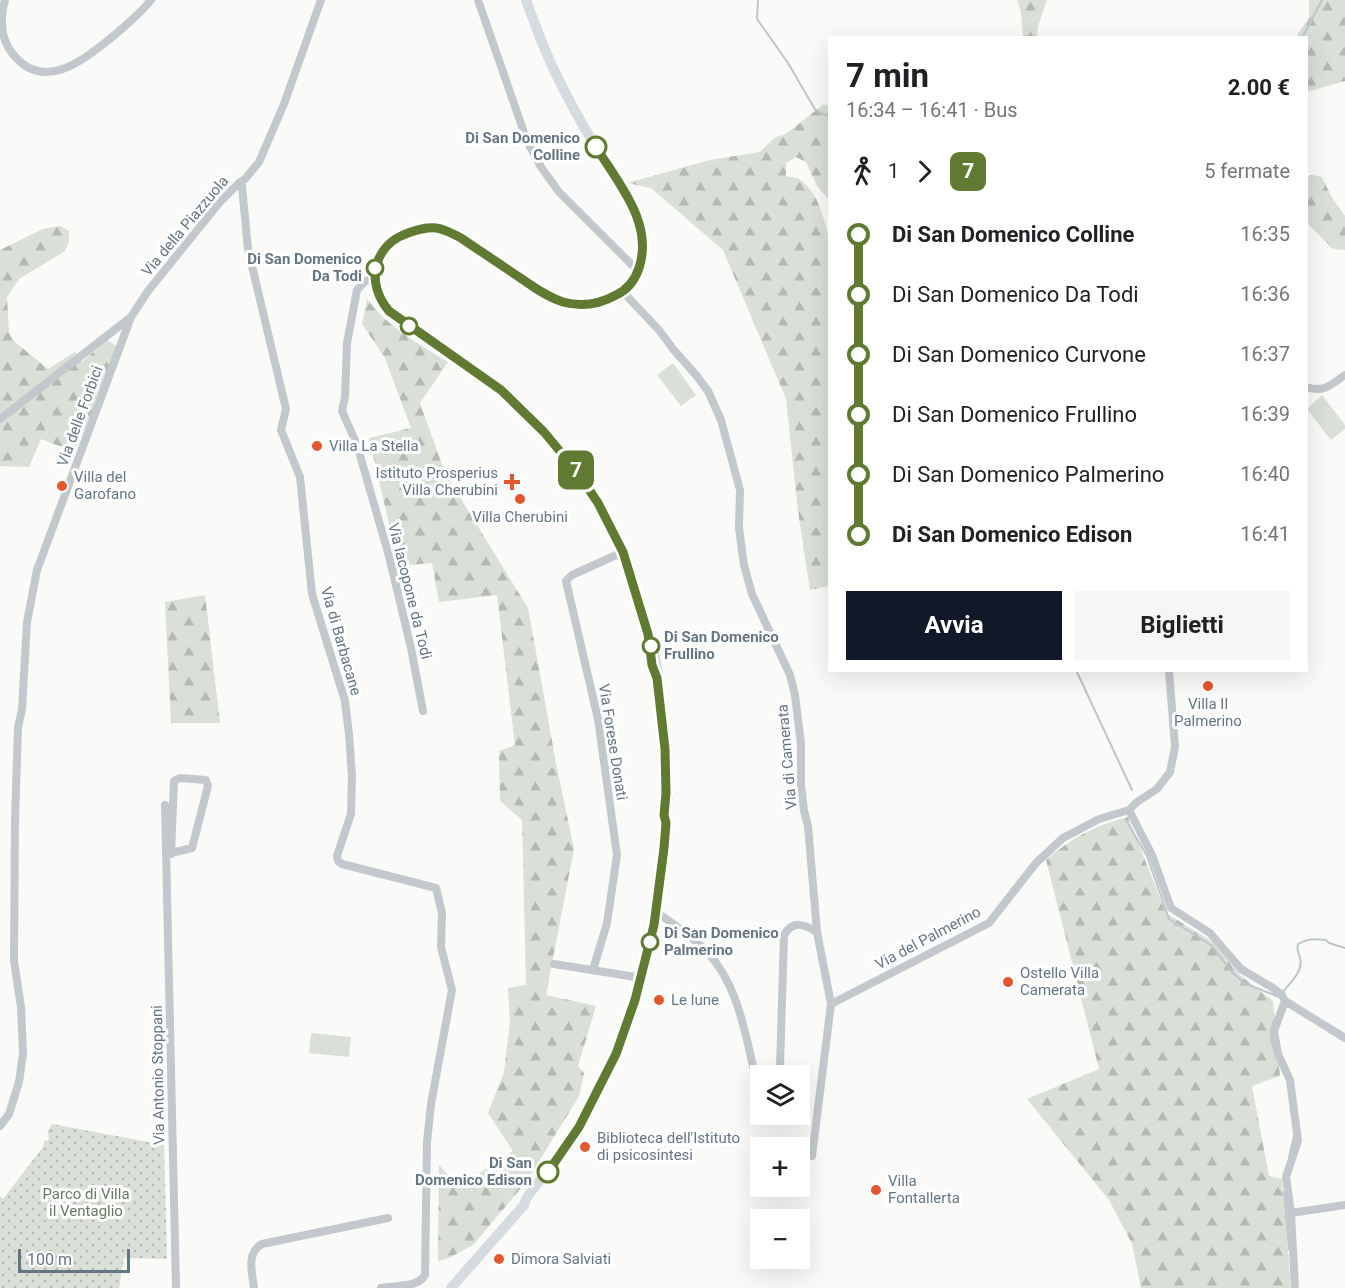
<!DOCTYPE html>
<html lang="it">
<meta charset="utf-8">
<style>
:root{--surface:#fff;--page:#f6f6f6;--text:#202124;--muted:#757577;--accent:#111827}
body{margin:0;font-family:Roboto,sans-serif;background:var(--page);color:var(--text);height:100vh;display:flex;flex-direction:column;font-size:22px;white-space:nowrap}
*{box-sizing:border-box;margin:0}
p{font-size:20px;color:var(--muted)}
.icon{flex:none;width:33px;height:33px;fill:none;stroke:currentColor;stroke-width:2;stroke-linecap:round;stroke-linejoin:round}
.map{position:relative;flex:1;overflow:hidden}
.panel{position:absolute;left:828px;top:36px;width:480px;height:636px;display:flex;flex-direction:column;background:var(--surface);border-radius:0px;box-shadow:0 6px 24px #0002}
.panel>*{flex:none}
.badge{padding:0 12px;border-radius:9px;font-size:21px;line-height:39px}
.buttons{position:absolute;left:750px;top:1065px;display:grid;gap:12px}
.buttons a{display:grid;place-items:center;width:60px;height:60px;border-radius:0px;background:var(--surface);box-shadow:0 6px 24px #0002;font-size:30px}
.scale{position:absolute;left:18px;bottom:15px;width:112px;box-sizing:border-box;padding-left:6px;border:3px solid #657683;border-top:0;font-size:16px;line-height:21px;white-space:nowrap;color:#657683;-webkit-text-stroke:4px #fff;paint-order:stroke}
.map>.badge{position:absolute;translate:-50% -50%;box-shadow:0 0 0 3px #fff}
.legs{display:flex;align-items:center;gap:9px;height:66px;padding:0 18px;font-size:20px}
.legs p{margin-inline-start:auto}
.head{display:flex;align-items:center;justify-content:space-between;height:102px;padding:0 18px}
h1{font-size:33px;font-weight:700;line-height:45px}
.button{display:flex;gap:12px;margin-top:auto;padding:12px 18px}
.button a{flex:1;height:69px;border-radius:0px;background:var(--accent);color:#fff;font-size:24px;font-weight:700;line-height:69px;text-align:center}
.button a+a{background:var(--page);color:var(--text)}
ul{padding:0 18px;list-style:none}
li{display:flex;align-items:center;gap:21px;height:60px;font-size:22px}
li i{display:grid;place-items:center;width:9px;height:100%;margin:0 8px;background:currentColor}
li i::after{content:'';width:15px;height:15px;margin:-8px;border:4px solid;border-radius:50%;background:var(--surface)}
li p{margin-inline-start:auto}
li:first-child i{background:linear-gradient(#0000 50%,currentColor 0)}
li:last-child i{background:linear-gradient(currentColor 50%,#0000 0)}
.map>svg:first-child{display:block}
.forest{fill:url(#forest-firs)}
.park{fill:url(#park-dots)}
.pitch{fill:#dadfd7}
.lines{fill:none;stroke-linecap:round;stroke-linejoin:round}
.stream{stroke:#bbc7cb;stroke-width:2}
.street{stroke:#c3c8cc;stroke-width:8}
.secondary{stroke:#d6dbdf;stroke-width:10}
.line-1-casing{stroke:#fff;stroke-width:14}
.line-1{stroke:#607b31;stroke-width:9}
.stop-1-dot{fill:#fff;stroke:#607b31;stroke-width:3}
.poi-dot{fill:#e4572e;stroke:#fff;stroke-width:2}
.labels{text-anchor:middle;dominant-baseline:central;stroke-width:6;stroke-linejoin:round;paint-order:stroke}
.stop-label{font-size:15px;font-weight:bold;fill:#657683;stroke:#fff;text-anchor:end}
.street-label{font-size:15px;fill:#657683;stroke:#fff}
.poi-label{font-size:15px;fill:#657683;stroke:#fff;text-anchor:start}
.park-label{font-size:15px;fill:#687a64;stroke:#fff}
</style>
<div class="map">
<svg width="1345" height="1288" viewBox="0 0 1345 1288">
<defs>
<pattern id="forest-firs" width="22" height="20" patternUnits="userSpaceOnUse" patternTransform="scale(1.5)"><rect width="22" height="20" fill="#dadfd7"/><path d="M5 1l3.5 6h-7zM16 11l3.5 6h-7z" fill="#b4b9b4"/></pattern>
<pattern id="park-dots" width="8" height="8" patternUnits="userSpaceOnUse" patternTransform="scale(1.5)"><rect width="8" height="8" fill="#dadfd7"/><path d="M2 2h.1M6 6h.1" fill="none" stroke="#b4b9b4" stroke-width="1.8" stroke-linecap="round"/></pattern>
</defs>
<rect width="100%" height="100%" fill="#fafaf8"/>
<path class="forest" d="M 1017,0 L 1047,0 L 1038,26 L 1037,37 L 1023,37 L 1021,12 Z
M 1309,0 L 1345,0 L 1345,81 L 1307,92 L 1306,38 L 1296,37 L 1309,17 Z
M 824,104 L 829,106 L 829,197 L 828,199 L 817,186 L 806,162 L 796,157 L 786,163 L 786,176 C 790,177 797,177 800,180 C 819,193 824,219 829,239 L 829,586 L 810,590 L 798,511 L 786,399 L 723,250 L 651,188 L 627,183 L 710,160 L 760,152 L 774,138 L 787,133 Z
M 1311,175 L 1322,177 L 1331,196 L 1345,216 L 1345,250 L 1333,249 L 1307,223 L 1307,177 Z
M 60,226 L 69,231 L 69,241 L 65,251 L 19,279 L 7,297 L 9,333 L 15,342 L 48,369 L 75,352 L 82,362 L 107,340 L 121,349 L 74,452 L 41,439 L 29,467 L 0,466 L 0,250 L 43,229 Z
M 367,299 C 388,327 419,344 448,362 L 420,403 L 445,473 L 528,608 L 556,763 L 574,849 L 546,995 L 596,1006 L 578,1066 L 584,1073 L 579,1096 L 527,1181 L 473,1245 L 449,1258 L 438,1261 L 439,1165 L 459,1187 L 513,1151 L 488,1113 L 504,1072 L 510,1021 L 508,988 L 526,985 L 522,820 L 500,801 L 499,751 L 515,745 L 497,595 L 439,602 L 432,563 L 399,566 L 369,438 L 411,428 L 385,358 L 362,324 Z
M 205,595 L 220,723 L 171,723 L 165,602 Z
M 1128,817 L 1166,913 L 1213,942 L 1241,976 L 1273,1001 L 1280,1076 L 1252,1086 L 1269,1176 L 1282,1179 L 1291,1288 L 1141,1288 L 1132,1244 L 1109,1200 L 1027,1099 L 1099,1069 L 1046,860 C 1071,838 1096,825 1128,817 Z"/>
<path class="park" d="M 52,1124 L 164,1145 L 167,1259 L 124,1258 L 119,1288 L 0,1288 L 0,1196 L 3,1199 L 43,1147 L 44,1141 L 49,1140 L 48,1131 Z"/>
<path class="pitch" d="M 673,363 L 696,395 L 681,406 L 657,375 Z
M 1322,395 L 1345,425 L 1345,429 L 1331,440 L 1307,409 Z
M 311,1033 L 351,1037 L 349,1057 L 309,1053 Z"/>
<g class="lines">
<path class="stream" d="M 758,0 L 757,19 L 788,63 L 816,111 L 830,117
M 1302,38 L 1322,0
M 1076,670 L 1132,790
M 1127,822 L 1147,856 L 1169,919 L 1211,945 L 1232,972 L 1244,983 L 1279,997
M 1282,993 C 1289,984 1304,971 1300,958 C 1299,952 1296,950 1298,944 C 1308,938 1315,939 1326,940 L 1329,943 L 1345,948
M 1271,1029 L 1275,1018
M 1271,1035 L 1273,1047
M 1289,1157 L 1294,1136
M 1284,1192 L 1289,1249"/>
<path class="street" d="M 5,0 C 0,18 0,37 12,53 C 43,93 82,61 111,38 C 125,26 140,14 151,0
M 478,0 L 527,141 L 541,167 L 559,192 L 638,271
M 239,183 L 242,186 L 248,249 L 286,409 L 281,430 L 300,477 L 312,594 L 345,701 L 349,734 L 352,776 L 351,814 L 337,856 L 338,861 L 342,864 L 436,888 L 442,913 L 441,947 L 452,990 L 431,1104 L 427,1142 L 425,1275 C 418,1288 394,1285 381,1288
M 375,279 L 365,281 L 357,290 L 347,343 L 345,397 L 342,411 L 357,445 L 389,556 L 411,648 L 423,711
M 623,292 L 659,330 L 673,349 L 696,375 L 708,391 L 721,420 L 740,490 L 739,528 L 744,565 L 752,594 L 790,675 L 795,695 L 801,744 L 801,785 L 804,811 L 808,826 L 817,932 L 831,1004 L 812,1156
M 1306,387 C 1325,393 1330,385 1345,375
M 0,419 L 131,317 L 148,291 L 220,202 L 239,183 L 245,179 L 259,162 L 284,104 L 321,0
M 165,805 L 176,1288
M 1129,810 L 1152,855 L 1171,908 L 1210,933 L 1241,969 L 1273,988 L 1282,995 L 1285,1001 L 1274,1031 L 1278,1054 L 1290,1080 L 1298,1141 L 1286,1177 L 1291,1213 L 1295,1288
M 171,854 L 174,781 L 180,778 L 206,780 L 208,786 L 192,848 L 171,853
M 656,912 C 674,924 693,937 708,953 C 736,983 744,1027 753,1066 L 755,1072 L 761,1076
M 554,964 L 642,978
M 593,970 L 607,923 L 617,855 L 598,719 L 566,581 L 572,575 L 623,552
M 1285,1001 L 1345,1038
M 831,1004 L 989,923 L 1036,863 L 1063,838 L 1099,819 L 1129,810 L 1137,802 L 1157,789 L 1170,772 L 1175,747 L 1169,670
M 774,1076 L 780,1067 L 784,935 C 793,920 804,924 817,932
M 0,1126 L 9,1114 L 19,1082 L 23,1054 L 21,1007 L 14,961 L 15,819 L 18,728 L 22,709 L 27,622 L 37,570 L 131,317
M 1291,1213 L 1345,1205
M 254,1288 C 252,1272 246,1253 262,1244 L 388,1218"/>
<path class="secondary" d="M 526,0 C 537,30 548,60 563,88 C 578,119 597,149 615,179 C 626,198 642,218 644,240 C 645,260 635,285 617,295 C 600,304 579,308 561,301 C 520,284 486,253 449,231 C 397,218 349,264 389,311 L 501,390 L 525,410 L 561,450 L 598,503 L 618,540 L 633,582 L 655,657 L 658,673 L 657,678
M 654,672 L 661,705 L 668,799
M 451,1288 L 524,1205 L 527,1197 L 564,1150 L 598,1092 L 616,1054 L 635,1000 L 656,912 L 664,848 L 664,815 L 666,793"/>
</g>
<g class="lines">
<defs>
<path id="line-1" d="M 548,1172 L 579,1127 L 616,1054 L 635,1000 L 654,925 L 664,848 L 666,823 L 664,815 L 666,793 L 665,749 L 657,678 L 652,665 L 648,634 L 623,552 L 598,503 L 578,473 L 544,432 L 501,390 L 389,311 C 365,283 373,245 408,233 C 417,230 426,227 436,228 C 445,229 453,234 461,238 C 480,251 500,264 519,277 C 532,286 547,297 563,302 C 581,307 600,304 616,295 C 627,290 635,280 639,268 C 654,223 618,183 596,147"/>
</defs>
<use href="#line-1" class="line-1-casing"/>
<use href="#line-1" class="line-1"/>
</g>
<g class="stop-1-dot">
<circle cx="596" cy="147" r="10"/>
<circle cx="375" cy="268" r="8"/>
<circle cx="409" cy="326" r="8"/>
<circle cx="651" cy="646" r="8"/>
<circle cx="650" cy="942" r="8"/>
<circle cx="548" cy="1172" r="10"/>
</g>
<g class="poi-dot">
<circle cx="317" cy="446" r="6"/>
<path d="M509 473h6v6h6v6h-6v6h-6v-6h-6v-6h6z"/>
<circle cx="62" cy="486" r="6"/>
<circle cx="520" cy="499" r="6"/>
<circle cx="1208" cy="686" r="6"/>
<circle cx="1008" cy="982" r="6"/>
<circle cx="659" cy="1000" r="6"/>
<circle cx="585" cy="1147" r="6"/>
<circle cx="876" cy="1190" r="6"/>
<circle cx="499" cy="1259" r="6"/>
</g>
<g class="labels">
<g class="stop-label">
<text x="580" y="138">Di San Domenico<tspan x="580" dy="17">Colline</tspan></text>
<text x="362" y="259">Di San Domenico<tspan x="362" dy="17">Da Todi</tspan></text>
<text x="664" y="637" text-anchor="start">Di San Domenico<tspan x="664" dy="17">Frullino</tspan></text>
<text x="664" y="933" text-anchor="start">Di San Domenico<tspan x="664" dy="17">Palmerino</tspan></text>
<text x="532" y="1163">Di San<tspan x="532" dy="17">Domenico Edison</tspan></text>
</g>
<g class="street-label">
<text transform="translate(185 226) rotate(-50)">Via della Piazzuola</text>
<text transform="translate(80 416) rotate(-70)">Via delle Forbici</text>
<text transform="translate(410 591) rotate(76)">Via Iacopone da Todi</text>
<text transform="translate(341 641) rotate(74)">Via di Barbacane</text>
<text transform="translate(613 742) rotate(81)">Via Forese Donati</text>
<text transform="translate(787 757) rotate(-95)">Via di Camerata</text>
<text transform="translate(928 938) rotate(-28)">Via del Palmerino</text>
<text transform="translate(158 1075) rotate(-91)">Via Antonio Stoppani</text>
</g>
<g class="poi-label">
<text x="329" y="446">Villa La Stella</text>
<text x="498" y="473" text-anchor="end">Istituto Prosperius<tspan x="498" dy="17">Villa Cherubini</tspan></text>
<text x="74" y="477">Villa del<tspan x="74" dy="17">Garofano</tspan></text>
<text x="520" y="517" text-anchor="middle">Villa Cherubini</text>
<text x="1208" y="704" text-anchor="middle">Villa Il<tspan x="1208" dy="17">Palmerino</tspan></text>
<text x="1020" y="973">Ostello Villa<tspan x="1020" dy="17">Camerata</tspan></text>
<text x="671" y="1000">Le lune</text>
<text x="597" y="1138">Biblioteca dell'Istituto<tspan x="597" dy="17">di psicosintesi</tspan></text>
<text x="888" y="1181">Villa<tspan x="888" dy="17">Fontallerta</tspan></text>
<text x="511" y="1259">Dimora Salviati</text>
</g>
<g class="park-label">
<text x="86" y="1194">Parco di Villa<tspan x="86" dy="17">il Ventaglio</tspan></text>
</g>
</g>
</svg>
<div class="buttons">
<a><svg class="icon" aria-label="layers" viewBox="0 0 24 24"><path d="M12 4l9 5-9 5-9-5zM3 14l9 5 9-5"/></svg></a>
<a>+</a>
<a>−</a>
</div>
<div class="scale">100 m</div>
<b class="badge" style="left:576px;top:470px;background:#607b31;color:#fff">7</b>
<section class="panel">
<div class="head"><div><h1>7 min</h1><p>16:34 – 16:41 · Bus</p></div><b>2.00 €</b></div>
<div class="legs"><svg class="icon" aria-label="walk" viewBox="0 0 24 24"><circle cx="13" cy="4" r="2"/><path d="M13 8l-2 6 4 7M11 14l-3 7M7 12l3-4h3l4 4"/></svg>1<svg class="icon" aria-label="forward" viewBox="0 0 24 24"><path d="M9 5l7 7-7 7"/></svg><b class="badge" style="background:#607b31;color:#fff">7</b><p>5 fermate</p></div>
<ul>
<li><i style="color:#607b31"></i><b>Di San Domenico Colline</b><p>16:35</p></li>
<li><i style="color:#607b31"></i><span>Di San Domenico Da Todi</span><p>16:36</p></li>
<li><i style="color:#607b31"></i><span>Di San Domenico Curvone</span><p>16:37</p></li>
<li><i style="color:#607b31"></i><span>Di San Domenico Frullino</span><p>16:39</p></li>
<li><i style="color:#607b31"></i><span>Di San Domenico Palmerino</span><p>16:40</p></li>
<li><i style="color:#607b31"></i><b>Di San Domenico Edison</b><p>16:41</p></li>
</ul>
<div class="button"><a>Avvia</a><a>Biglietti</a></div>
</section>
</div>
